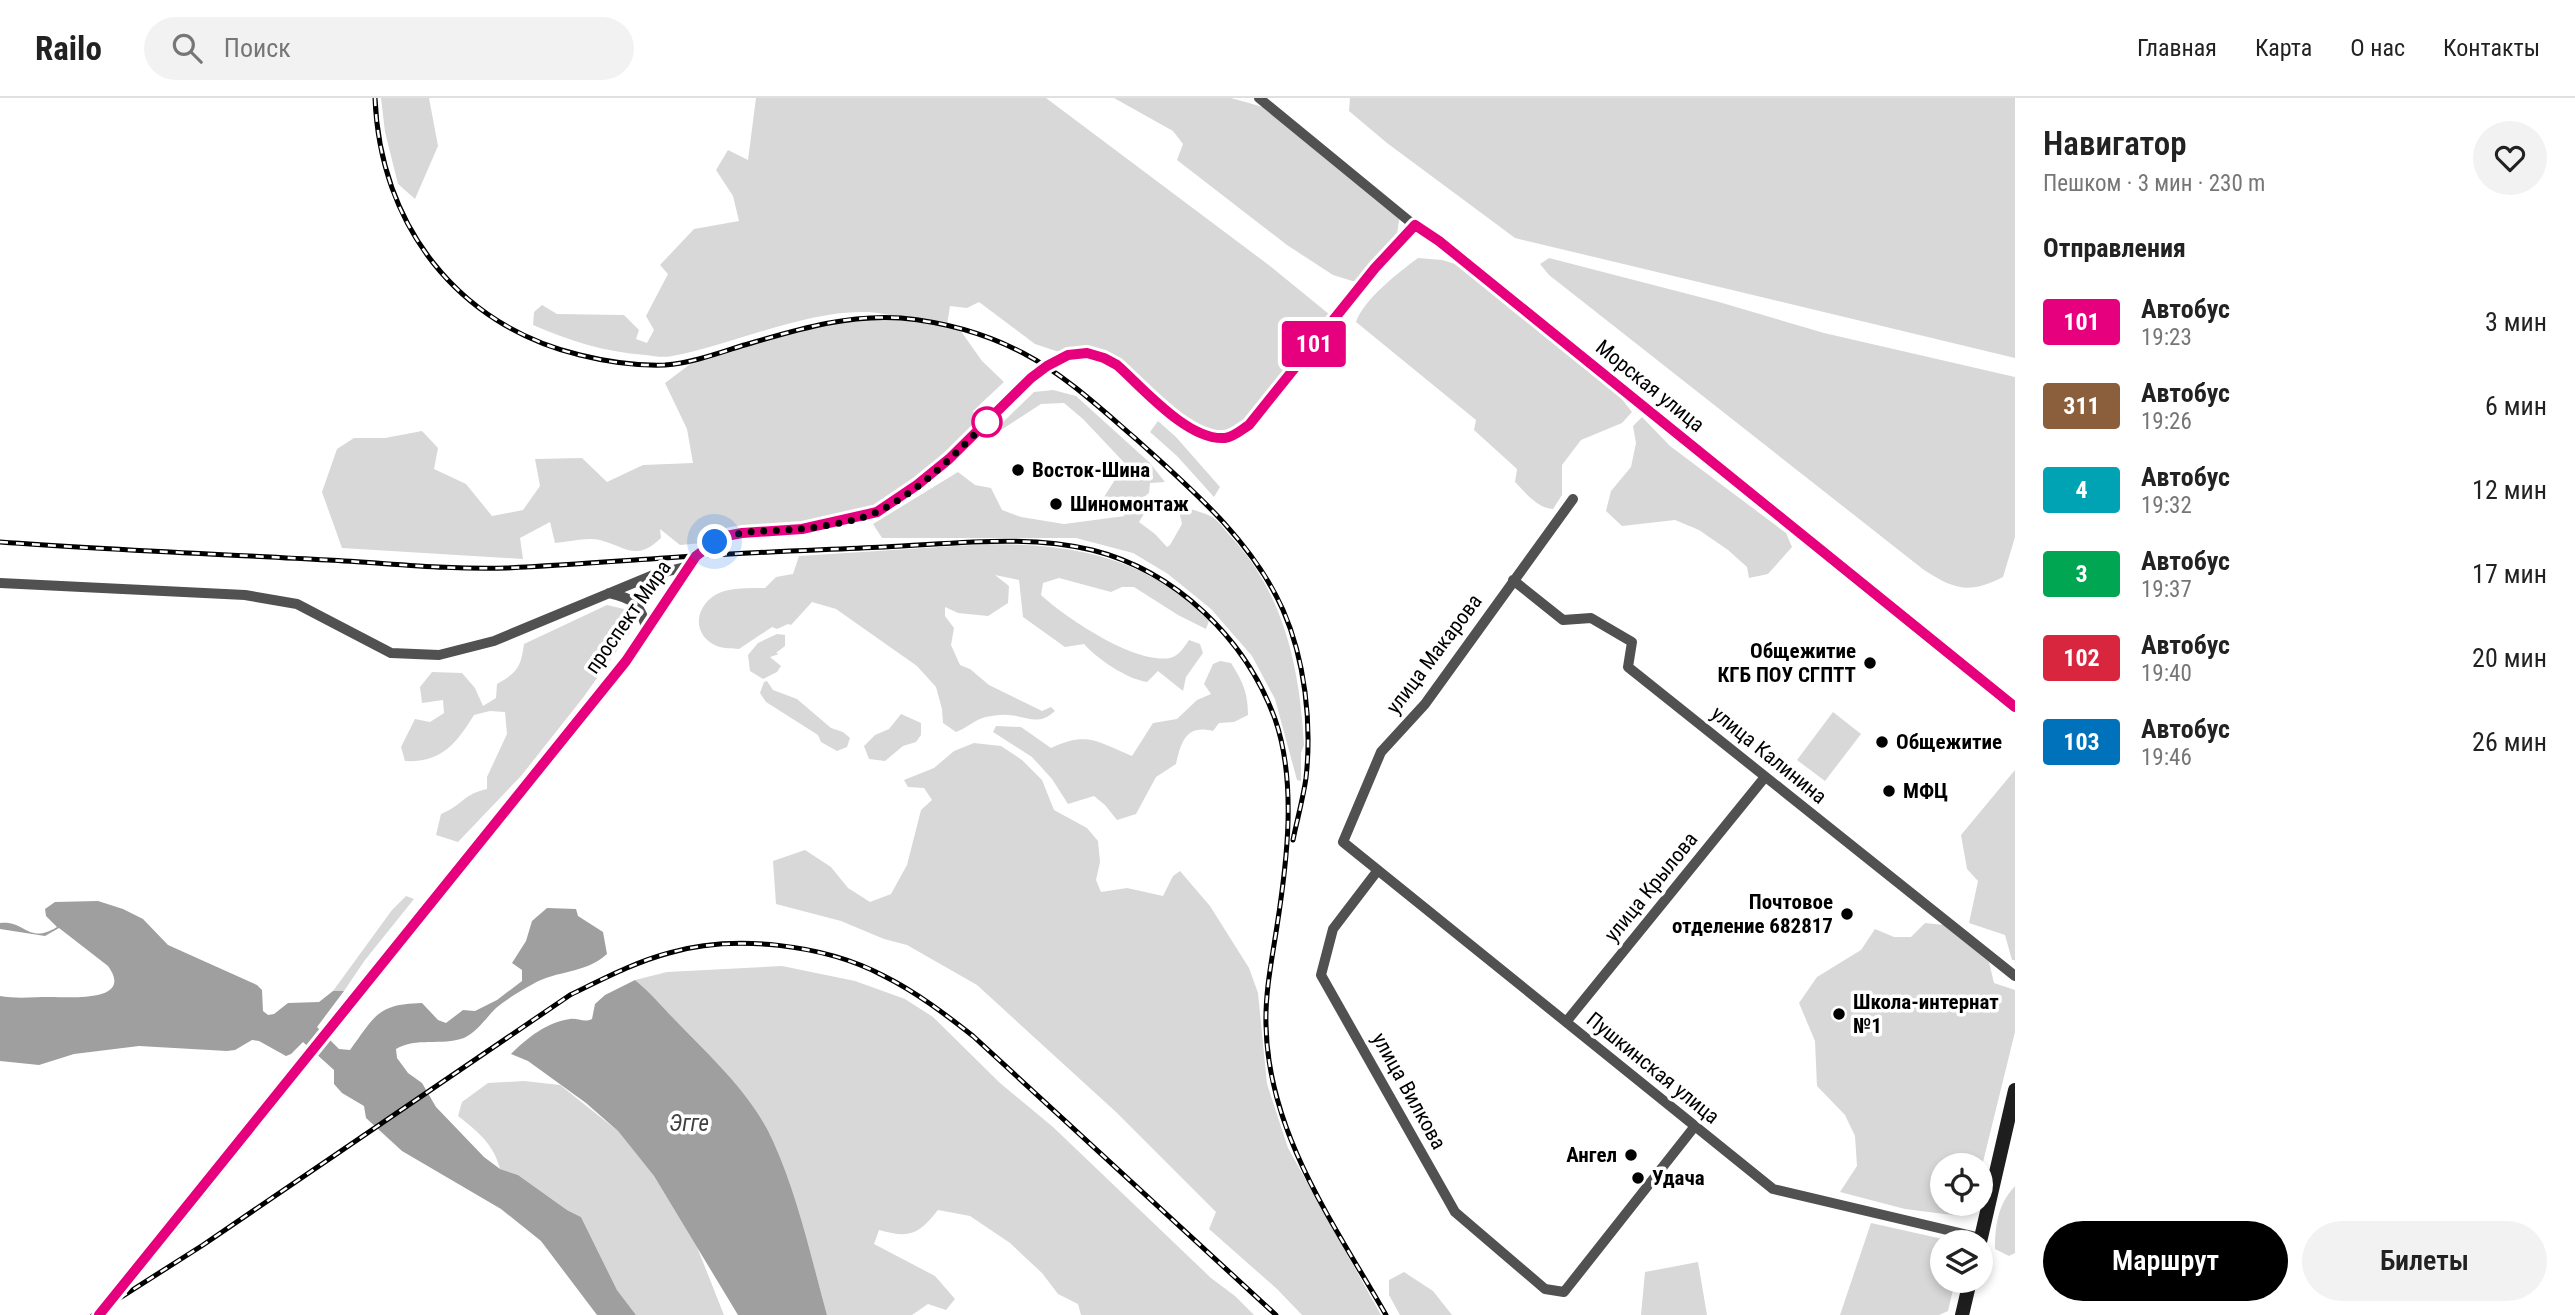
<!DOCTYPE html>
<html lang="ru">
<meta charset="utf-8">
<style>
:root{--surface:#fff;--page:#f2f2f2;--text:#222;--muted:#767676;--line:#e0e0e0;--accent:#000}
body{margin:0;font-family:"Roboto Condensed",sans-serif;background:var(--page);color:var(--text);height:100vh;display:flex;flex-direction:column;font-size:26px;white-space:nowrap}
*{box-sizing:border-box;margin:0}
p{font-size:23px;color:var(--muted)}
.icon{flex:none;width:38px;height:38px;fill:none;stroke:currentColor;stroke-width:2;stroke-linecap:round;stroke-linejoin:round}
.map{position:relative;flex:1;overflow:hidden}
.drawer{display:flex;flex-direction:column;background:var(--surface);width:560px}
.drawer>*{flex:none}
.badge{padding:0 14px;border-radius:5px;font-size:24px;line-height:46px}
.fabs{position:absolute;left:1930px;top:1055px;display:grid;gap:14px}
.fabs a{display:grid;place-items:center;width:63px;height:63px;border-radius:50%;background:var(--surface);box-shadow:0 4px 10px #0003;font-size:35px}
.you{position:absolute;width:35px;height:35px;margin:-18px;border:5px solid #fff;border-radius:50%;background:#1a73e8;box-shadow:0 0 0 10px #1a73e833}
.map>.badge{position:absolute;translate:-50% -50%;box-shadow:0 0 0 4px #fff}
h2{padding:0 28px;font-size:26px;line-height:63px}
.round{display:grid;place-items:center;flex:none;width:74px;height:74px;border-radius:37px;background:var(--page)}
.head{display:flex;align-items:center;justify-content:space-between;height:119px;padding:0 28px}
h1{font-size:33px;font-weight:600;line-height:52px}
.button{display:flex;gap:14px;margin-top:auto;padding:14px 28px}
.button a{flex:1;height:80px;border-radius:42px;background:var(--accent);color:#fff;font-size:28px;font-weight:600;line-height:80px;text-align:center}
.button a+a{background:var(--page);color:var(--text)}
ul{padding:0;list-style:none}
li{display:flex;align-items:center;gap:21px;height:84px;padding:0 28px}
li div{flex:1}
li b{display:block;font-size:26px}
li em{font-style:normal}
li .badge{min-width:77px;font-weight:700;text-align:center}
header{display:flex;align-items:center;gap:42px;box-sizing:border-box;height:98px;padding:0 35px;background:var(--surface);border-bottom:2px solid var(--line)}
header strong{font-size:33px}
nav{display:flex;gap:38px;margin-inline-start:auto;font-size:24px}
.search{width:490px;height:63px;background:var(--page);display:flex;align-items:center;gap:18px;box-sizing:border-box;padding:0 24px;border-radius:38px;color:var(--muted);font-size:26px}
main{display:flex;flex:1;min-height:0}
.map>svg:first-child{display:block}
.green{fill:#d8d8d8}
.water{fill:#9f9f9f}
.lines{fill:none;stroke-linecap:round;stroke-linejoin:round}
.street{stroke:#515151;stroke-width:10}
.secondary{stroke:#1e1e1e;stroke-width:14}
.rail-casing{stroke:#000;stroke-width:5}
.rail{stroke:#fff;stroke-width:2.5;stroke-dasharray:8;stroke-linecap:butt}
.secondary-bridge{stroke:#1e1e1e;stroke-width:14}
.line-casing{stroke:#fff;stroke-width:16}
.line{stroke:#e6007e;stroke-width:10}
.walk{stroke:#000;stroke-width:7;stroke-dasharray:0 12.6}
.stop-dot{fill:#fff;stroke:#e6007e;stroke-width:3.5}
.poi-dot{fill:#000;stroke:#fff;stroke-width:2.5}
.labels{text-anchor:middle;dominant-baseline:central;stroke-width:7;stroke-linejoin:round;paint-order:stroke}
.street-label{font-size:21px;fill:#000;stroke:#fff}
.poi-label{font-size:21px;font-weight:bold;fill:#000;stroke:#fff;text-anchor:start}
.water-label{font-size:23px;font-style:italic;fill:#404040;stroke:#fff}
</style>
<header>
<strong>Railo</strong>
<div class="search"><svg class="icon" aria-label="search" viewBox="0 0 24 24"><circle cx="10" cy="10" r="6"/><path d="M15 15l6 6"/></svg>Поиск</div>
<nav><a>Главная</a><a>Карта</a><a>О нас</a><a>Контакты</a></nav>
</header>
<main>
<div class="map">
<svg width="2015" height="1217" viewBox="0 0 2015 1217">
<rect width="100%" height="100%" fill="#fff"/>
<path class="green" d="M 381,0 L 429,0 L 438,48 L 415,101 L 398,86 L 385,34 Z
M 756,0 L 1046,0 L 1270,168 L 1335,221 L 1235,337 L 1204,338 L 1117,267 L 1068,257 L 1035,246 L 979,204 L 967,210 L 950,208 L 947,227 L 958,229 L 982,263 L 1004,284 L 973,313 L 981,330 L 891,406 L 715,444 L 680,447 L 660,431 L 661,440 C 636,464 626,449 600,442 C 587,439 569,444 555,445 L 550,424 L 520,440 L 523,461 L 342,450 L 322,394 L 337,351 L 354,340 L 385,340 L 422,333 L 438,350 L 434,371 L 466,386 L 492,418 L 523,412 L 540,388 L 535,361 L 582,360 L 607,384 L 643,367 L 693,365 L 687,331 L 665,285 L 697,261 L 791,233 L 859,220 L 899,220 C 836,197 737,247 672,258 C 663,260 654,258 645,257 C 605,254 570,243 533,227 L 534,214 L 542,207 L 557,216 L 624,217 L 639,232 L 636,241 L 647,245 L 654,232 L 646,218 L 668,176 L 660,167 L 694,131 L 739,123 L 733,98 L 716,72 L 728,52 L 748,62 Z
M 1114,0 L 1231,0 L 1274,12 L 1400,115 L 1396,144 L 1362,186 L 1333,177 L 1287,147 L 1177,62 L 1183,46 L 1173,33 Z
M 1350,0 L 2015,0 L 2015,260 L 1515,140 L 1387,45 L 1349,13 Z
M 1418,160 L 1442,162 L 1462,168 L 1544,238 L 1618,296 L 1632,314 L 1622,325 L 1581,342 L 1562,367 L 1562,397 L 1553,411 C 1537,410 1525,394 1515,384 L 1517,371 L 1474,332 L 1476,322 L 1356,224 C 1364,201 1399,174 1418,160 Z
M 1549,160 L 1719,204 L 1824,235 L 2015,279 L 2015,439 L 2003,479 C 1970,496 1955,492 1924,472 L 1549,177 L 1540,166 Z
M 1053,292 L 1076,298 L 1149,364 L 1165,384 L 1150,385 L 1149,395 L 1140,402 L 1145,414 L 1139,424 L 1155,436 L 1167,449 L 1170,447 L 1182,426 L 1179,413 L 1185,409 C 1194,413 1208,415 1215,421 C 1222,427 1227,435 1233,441 C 1285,498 1300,573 1304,647 L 1301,655 L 1301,683 L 1297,682 L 1275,601 L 1252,558 L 1211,511 L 1168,476 L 1133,455 L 1076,440 L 882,440 L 873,426 L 958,374 L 975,387 L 991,390 L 1002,412 L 1021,419 L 1064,426 L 1125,418 L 1104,399 L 1118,377 L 1126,378 L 1134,375 L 1083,321 L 1064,305 L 1041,306 L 1001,332 L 1000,327 L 1034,294 Z
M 1642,319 L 1670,348 L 1786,435 L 1792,449 L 1768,476 L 1749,480 L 1747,469 L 1728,452 L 1699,432 L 1675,422 L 1622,428 L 1606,413 L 1611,393 L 1631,369 L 1636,345 L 1633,328 Z
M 1158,323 L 1176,339 L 1220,389 L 1214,399 L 1177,358 L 1150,334 Z
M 987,446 C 1074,446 1145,458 1209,523 L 1206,531 L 1178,517 L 1134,489 L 1122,489 L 1111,494 L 1059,480 L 1043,485 L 1041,497 C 1066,520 1134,566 1170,560 C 1179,558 1184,549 1189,542 L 1200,546 L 1203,555 L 1186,579 L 1183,593 L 1158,573 L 1147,584 C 1127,581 1097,561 1084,546 L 1065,549 L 1023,519 L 1019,482 L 995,477 L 1009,488 L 1008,505 L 988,518 L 958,515 L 945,509 L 945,518 L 954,530 L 951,547 L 960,567 L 970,571 L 989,587 L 1042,613 L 1051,609 L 1055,613 C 1037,629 1028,618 1008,617 C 1002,616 992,618 986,619 C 974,622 967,630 956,634 L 943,625 L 942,611 L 936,589 L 917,568 L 836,511 L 812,504 L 791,527 L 788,526 L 777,531 L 772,529 L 739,551 C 733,550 723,551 717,548 C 695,539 693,515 711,500 C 723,489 749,490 765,490 L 776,479 L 793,476 L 799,458 Z
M 607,507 L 624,511 L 631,533 L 582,601 L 521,678 L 458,744 L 436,737 L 441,716 C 463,707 463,696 487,691 L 487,679 L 507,636 L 505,614 L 490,613 L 474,617 C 456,646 441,665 405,663 L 401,649 L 415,621 L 430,624 L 444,615 L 443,602 L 422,605 L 420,589 L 432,574 L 462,575 L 475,590 L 483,608 L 496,600 L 497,586 C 517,575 521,569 524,546 Z
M 777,536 L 785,537 L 785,548 L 776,555 L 779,556 L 770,559 L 781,568 L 777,574 L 763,581 L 750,573 L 748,557 L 758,545 Z
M 1220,563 L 1231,565 C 1243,584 1248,595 1248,617 L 1234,624 L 1219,625 L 1213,633 C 1186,626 1181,644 1176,666 L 1156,679 L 1136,716 L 1117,722 L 1105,707 L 1094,698 L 1068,706 L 1052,681 L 1032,659 L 993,634 L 996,628 L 1021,629 L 1051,650 C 1088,633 1097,644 1132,658 L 1153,625 L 1177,621 L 1197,602 L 1211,596 L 1204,586 L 1213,566 Z
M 767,583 L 773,592 L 797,601 L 831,630 L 843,634 L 850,640 L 847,649 L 837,653 L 821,644 L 818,637 L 766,604 L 760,595 L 764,584 Z
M 1833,614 L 1861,636 L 1825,683 L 1797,662 Z
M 901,616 L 921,625 L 921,637 L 916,644 L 903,648 L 885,663 L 869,661 L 864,648 L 875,637 L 889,631 Z
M 974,645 L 1001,648 L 1022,662 L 1042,682 L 1054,712 L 1087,730 L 1098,743 L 1100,764 L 1096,782 L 1101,794 L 1127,790 L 1163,798 L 1173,778 L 1180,773 L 1210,808 L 1249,870 L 1258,895 L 1267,986 L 1288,1050 L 1381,1217 L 1302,1217 L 1277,1191 L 1209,1131 L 1216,1114 L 1116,1014 L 977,887 L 907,847 L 884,841 L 841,823 L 776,806 L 773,763 L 805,752 L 831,769 L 848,790 L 870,804 L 891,796 L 907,767 L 921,712 L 932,702 L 924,690 L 908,689 L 904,682 L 934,670 L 954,653 Z
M 2015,672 L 2015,862 L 2012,862 L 2005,837 L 1969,825 L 1978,783 L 1967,771 L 1961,737 Z
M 406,798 L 414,801 L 365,862 L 344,893 L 333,893 L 392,812 Z
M 1925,825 L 1944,827 L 1989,864 L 1994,885 L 2015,892 L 2015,934 L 1981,1072 L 1981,1068 L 1942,1068 L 1942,1106 L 1973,1106 L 1960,1118 L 1905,1111 L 1840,1094 L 1857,1068 L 1855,1038 L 1845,1017 L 1817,988 L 1815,943 L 1799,905 L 1817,879 L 1861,852 L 1875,831 L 1894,839 L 1911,839 Z
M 782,868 L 855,883 L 905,901 L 933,919 L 1000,985 L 1053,1029 L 1211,1180 L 1235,1198 L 1254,1217 L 1081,1217 L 1078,1206 L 1058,1196 L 1042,1175 L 1010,1145 L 970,1118 L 938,1112 C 919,1136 910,1141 879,1132 L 874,1146 L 935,1178 L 955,1201 L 946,1212 L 928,1206 L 912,1217 L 827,1217 C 811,1159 798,1098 773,1043 C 753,998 714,962 680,927 C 665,912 652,896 635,882 L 667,874 Z
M 524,983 L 560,987 L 618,1033 L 654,1078 L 697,1149 L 724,1217 L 636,1217 L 617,1192 L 581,1119 L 567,1112 L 518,1077 L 500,1071 C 494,1046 477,1033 458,1018 L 462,1004 L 488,985 Z
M 2015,1088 L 2015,1155 L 2009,1158 L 1995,1151 C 1995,1127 1998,1106 2015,1088 Z
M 1871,1125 L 1956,1144 L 1942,1144 L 1942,1183 L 1955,1183 L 1948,1213 L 1939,1217 L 1840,1217 Z
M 1698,1164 L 1707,1217 L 1641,1217 L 1645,1174 Z
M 1404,1174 L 1433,1193 L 1452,1217 L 1400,1217 L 1389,1197 L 1389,1182 Z"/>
<path class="water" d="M 98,803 L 123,811 L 143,821 L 168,847 L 257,887 L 262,892 L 263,913 L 268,917 L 274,916 L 288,905 L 319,904 L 333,893 L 344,893 L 317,929 L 339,951 L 350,952 C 375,918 377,906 422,905 L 438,922 L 446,925 L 463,912 L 475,913 L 497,902 L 522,883 L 522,872 L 512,865 L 526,843 L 532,823 L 547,810 L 576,811 L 578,818 L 603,834 L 607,856 C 585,876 557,872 533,886 C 520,893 507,901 496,910 C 486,920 477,934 464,940 C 441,948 416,939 396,951 L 397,960 L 408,975 L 422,985 L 436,1009 L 484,1059 L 500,1071 L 518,1077 L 567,1112 L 581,1119 L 617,1192 L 636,1217 L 597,1217 L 541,1143 L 501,1111 L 402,1053 L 366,1020 L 364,1008 L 342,995 L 334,986 L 334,972 L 303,944 L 291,956 L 286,958 L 259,943 L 252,942 L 235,952 L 227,953 L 139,948 L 74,956 L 39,967 L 0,963 L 0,898 C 16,901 34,899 50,899 C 69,899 135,905 108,868 L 59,830 L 45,838 L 0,831 L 0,825 C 26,822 28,847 57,829 L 46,818 L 45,811 L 55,804 Z
M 635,882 C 652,896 665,912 680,927 C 714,962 753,998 773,1043 C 798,1098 811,1159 827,1217 L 738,1217 L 654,1078 L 618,1033 L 586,1005 L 528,963 L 511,956 C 527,940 547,924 570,921 C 578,920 584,925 592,921 L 595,906 L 605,897 Z"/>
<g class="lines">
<path class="street" d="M 1259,0 L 1414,127
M 1573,401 L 1425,606 L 1381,654 L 1343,744 L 1773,1091 L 1981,1140
M 1513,482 L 1563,522 L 1591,520 L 1632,544 L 1628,569 L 2015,878
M 0,485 L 245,497 L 297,506 L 391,555 L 439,557 L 494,543 L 653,477 L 689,468
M 609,495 C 636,501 640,506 647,533
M 1378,772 L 1333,831 L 1321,877 L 1455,1114 L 1545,1191 L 1564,1194 L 1695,1028
M 1566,924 L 1765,679"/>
<path class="secondary" d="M 174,1125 L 626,563 L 696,458 L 726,438 L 742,435 L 802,431 L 877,414 L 917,387 L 949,361 L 1031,280 L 1047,268 L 1068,257 L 1087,255 L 1104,260 L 1117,267 C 1143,290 1188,343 1225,340 C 1234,339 1241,332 1249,327 L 1375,170 L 1414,127 L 1439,143 L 2015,609
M 1980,1144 L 2015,992
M 1962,1217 L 1970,1183"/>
<defs>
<path id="rail" d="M 375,0 C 380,127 457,227 580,257 C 608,264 636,268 665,267 C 691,265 716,256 741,248 C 793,233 845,216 901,220 C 943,224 985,235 1023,255 C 1065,277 1100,310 1136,341 C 1191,391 1252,442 1283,512 C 1305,562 1312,625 1306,680 C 1303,701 1297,722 1293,742
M 0,444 C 109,452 219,456 328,462 C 387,465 448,472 507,470 C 570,467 632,462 695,458 C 758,454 821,452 884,449 C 952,446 1025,436 1092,452 C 1176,473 1246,541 1275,621 C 1297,684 1287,764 1277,828 C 1272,861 1265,894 1266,927 C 1268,1035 1334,1126 1386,1217
M 93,1217 L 203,1147 L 570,897 C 603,881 635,864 669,855 C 734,836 824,846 884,878 C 916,894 945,916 973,938 L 1276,1217"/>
</defs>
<use href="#rail" class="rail-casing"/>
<use href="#rail" class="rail"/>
<path class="secondary-bridge" d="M 99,1217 L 174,1125"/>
</g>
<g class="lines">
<defs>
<path id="line" d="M 99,1217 L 626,563 L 696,458 L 715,444 L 726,438 L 742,435 L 802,431 L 877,414 L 917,387 L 949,361 L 1031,280 L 1047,268 L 1068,257 L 1087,255 L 1104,260 L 1117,267 C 1143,290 1188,343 1225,340 C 1234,339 1241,332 1249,327 L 1375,170 L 1415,127 L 1439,143 L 2015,609"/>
</defs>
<use href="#line" class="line-casing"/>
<use href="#line" class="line"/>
<path class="walk" d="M 715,444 C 740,430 772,434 800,431 C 822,429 859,423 879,413 C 920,393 955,356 987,324"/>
</g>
<circle class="stop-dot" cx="987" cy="324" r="14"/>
<g class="poi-dot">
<circle cx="1018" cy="372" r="7"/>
<circle cx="1056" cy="406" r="7"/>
<circle cx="1870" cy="565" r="7"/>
<circle cx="1882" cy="644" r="7"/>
<circle cx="1889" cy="693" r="7"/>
<circle cx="1847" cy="816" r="7"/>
<circle cx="1839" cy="916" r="7"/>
<circle cx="1631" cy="1057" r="7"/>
<circle cx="1638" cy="1080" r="7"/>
</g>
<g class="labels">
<g class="street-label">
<text transform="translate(1650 288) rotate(39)">Морская улица</text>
<text transform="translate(628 519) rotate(-55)">проспект Мира</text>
<text transform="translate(1434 556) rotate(-53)">улица Макарова</text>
<text transform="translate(1769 657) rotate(39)">улица Калинина</text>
<text transform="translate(1651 789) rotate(-51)">улица Крылова</text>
<text transform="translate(1653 970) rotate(39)">Пушкинская улица</text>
<text transform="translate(1409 993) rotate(61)">улица Вилкова</text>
</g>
<g class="poi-label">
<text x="1032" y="372">Восток-Шина</text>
<text x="1070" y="406">Шиномонтаж</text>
<text x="1856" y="553" text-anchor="end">Общежитие<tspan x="1856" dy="24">КГБ ПОУ СГПТТ</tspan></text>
<text x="1896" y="644">Общежитие</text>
<text x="1903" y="693">МФЦ</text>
<text x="1833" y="804" text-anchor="end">Почтовое<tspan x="1833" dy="24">отделение 682817</tspan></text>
<text x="1853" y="904">Школа-интернат<tspan x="1853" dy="24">№1</tspan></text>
<text x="1617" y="1057" text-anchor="end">Ангел</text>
<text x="1652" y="1080">Удача</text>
</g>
<g class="water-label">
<text x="689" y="1025">Эгге</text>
</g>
</g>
</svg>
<div class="fabs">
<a><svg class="icon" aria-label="locate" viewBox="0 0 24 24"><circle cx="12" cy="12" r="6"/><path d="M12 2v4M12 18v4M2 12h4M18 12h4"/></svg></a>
<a><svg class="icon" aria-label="layers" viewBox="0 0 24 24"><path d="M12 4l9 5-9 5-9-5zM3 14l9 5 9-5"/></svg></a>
</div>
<div class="you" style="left:715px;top:444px"></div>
<b class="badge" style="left:1314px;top:246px;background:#e6007e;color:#fff">101</b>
</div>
<section class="drawer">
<div class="head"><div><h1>Навигатор</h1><p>Пешком · 3 мин · 230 m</p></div><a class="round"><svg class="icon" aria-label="heart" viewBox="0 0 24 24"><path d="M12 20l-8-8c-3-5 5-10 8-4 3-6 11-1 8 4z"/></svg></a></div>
<h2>Отправления</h2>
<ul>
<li><span class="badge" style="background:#e6007e;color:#fff">101</span><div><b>Автобус</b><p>19:23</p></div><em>3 мин</em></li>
<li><span class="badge" style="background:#8b5e3c;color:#fff">311</span><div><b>Автобус</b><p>19:26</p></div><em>6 мин</em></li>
<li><span class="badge" style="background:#00a3b4;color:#fff">4</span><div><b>Автобус</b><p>19:32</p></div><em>12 мин</em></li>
<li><span class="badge" style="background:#00a651;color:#fff">3</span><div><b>Автобус</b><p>19:37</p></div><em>17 мин</em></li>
<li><span class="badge" style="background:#d7263d;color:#fff">102</span><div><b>Автобус</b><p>19:40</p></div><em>20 мин</em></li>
<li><span class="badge" style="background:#0072bc;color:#fff">103</span><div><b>Автобус</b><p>19:46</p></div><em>26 мин</em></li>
</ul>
<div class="button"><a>Маршрут</a><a>Билеты</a></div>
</section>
</main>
